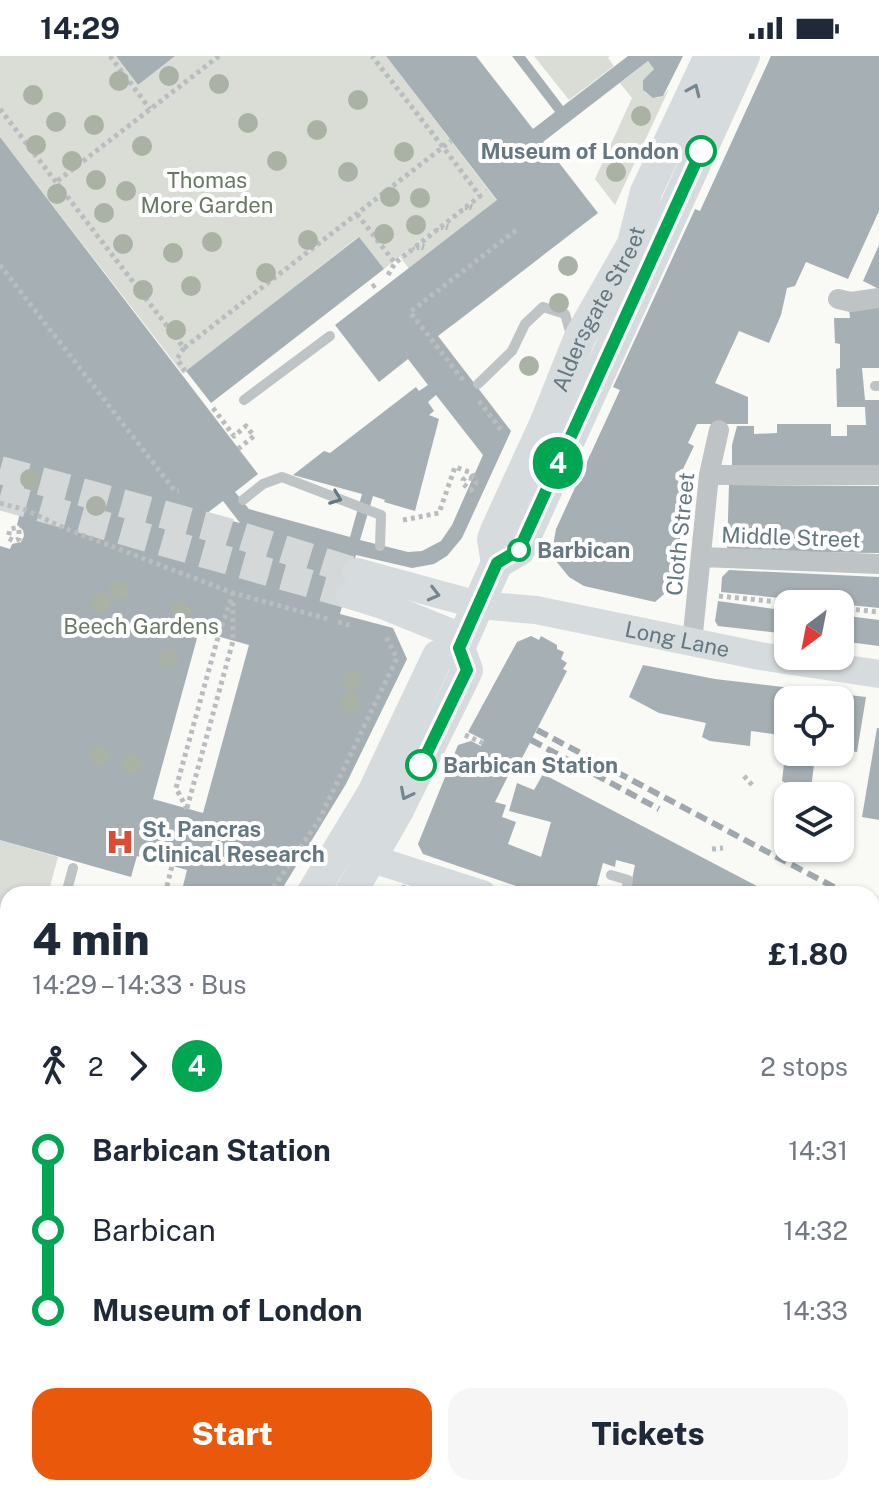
<!DOCTYPE html>
<meta charset="utf-8">
<style>
:root{--surface:#fff;--page:#f6f6f7;--text:#1f2937;--muted:#747a83;--accent:#ea580c}
body{margin:0;font-family:"Public Sans",sans-serif;background:var(--page);color:var(--text);height:100vh;display:flex;flex-direction:column;font-size:30px;white-space:nowrap}
*{box-sizing:border-box;margin:0}
p{font-size:26px;color:var(--muted)}
.icon{flex:none;width:44px;height:44px;fill:none;stroke:currentColor;stroke-width:2;stroke-linecap:round;stroke-linejoin:round}
.map{position:relative;flex:1;overflow:hidden}
.details{position:absolute;left:0px;top:830px;width:880px;height:610px;display:flex;flex-direction:column;background:var(--surface);border-radius:24px 24px 0 0;box-shadow:0 2px 6px #0004}
.details>*{flex:none}
.badge{padding:0 16px;border-radius:26px;font-size:28px;line-height:52px}
.needle{width:52px;rotate:212deg}
.fabs{position:absolute;left:774px;top:534px;display:grid;gap:16px}
.fabs a{display:grid;place-items:center;width:80px;height:80px;border-radius:16px;background:var(--surface);box-shadow:0 2px 6px #0004;font-size:40px}
.map>.badge{position:absolute;translate:-50% -50%;box-shadow:0 0 0 4px #fff}
.legs{display:flex;align-items:center;gap:12px;height:88px;padding:0 32px;font-size:26px}
.legs p{margin-inline-start:auto}
.summary{display:flex;align-items:center;justify-content:space-between;height:136px;padding:0 32px}
h1{font-size:44px;font-weight:800;line-height:60px}
.cta{display:flex;gap:16px;margin-top:auto;padding:16px 32px}
.cta a{flex:1;height:92px;border-radius:24px;background:var(--accent);color:#fff;font-size:32px;font-weight:800;line-height:92px;text-align:center}
.cta a+a{background:var(--page);color:var(--text)}
ul{padding:0 32px;list-style:none}
li{display:flex;align-items:center;gap:28px;height:80px;font-size:30px}
li i{display:grid;place-items:center;width:12px;height:100%;margin:0 10px;background:currentColor}
li i::after{content:'';width:20px;height:20px;margin:-10px;border:6px solid;border-radius:50%;background:var(--surface)}
li p{margin-inline-start:auto}
li:first-child i{background:linear-gradient(#0000 50%,currentColor 0)}
li:last-child i{background:linear-gradient(currentColor 50%,#0000 0)}
.status{display:flex;justify-content:space-between;align-items:center;height:56px;padding:0 40px;background:var(--surface);direction:ltr}
.status svg{height:22px;fill:currentColor}
.map>svg:first-child{display:block}
.park{fill:url(#park-tufts)}
.garden{fill:#d9ddd6}
.building{fill:#a5afb4;fill-rule:evenodd}
.lines{fill:none;stroke-linecap:round;stroke-linejoin:round}
.secondary-tunnel{stroke:#d4d8d8;stroke-width:28;stroke-dasharray:28 14;stroke-linecap:butt}
.path{stroke:#b9bdbf;stroke-width:5;stroke-dasharray:4 4;stroke-linecap:butt}
.lane{stroke:#bec3c6;stroke-width:10}
.street{stroke:#bec3c6;stroke-width:20}
.secondary{stroke:#d6dbde;stroke-width:28}
.primary{stroke:#d6dbde;stroke-width:32}
.rail{stroke:#a0a8ad;stroke-width:6;stroke-dasharray:12 6;stroke-linecap:butt}
.tree{fill:#aab2a6}
.oneway{stroke:#76868e}
.oneway2{stroke:#657780}
.line-1-casing{stroke:#fff;stroke-width:18}
.line-1{stroke:#00a651;stroke-width:12}
.stop-1-dot{fill:#fff;stroke:#00a651;stroke-width:4}
.labels{text-anchor:middle;dominant-baseline:central;stroke-width:8;stroke-linejoin:round;paint-order:stroke}
.stop-label{font-size:22px;font-weight:bold;fill:#657780;stroke:#fff;text-anchor:start}
.park-label{font-size:22px;fill:#697864;stroke:#fff}
.street-label{font-size:22px;fill:#657780;stroke:#fff}
.poi-label{font-size:22px;font-weight:bold;fill:#657780;stroke:#fff;text-anchor:start}
</style>
<div class="status"><b>14:29</b><svg viewBox="0 0 49 12"><path d="M0 12V9h3v3zM5 12V6h3v6zM10 12V3h3v9zM15 12V0h3v12zM26 1h20v11H26zM47 4h2v5h-2z"/></svg></div>
<div class="map">
<svg width="879" height="1439" viewBox="0 0 879 1439">
<defs>
<pattern id="park-tufts" width="24" height="20" patternUnits="userSpaceOnUse" patternTransform="scale(2)"><rect width="24" height="20" fill="#d9ddd6"/><path d="M3 7l-1-3M5 7V3M7 7l1-3M15 17l-1-3M17 17v-4M19 17l1-3" fill="none" stroke="#b4b8b3"/></pattern>
</defs>
<rect width="100%" height="100%" fill="#f9f9f6"/>
<path class="park" d="M 487,132 L 541,201 L 453,269 L 400,201 Z
M 438,1432 L 636,1432 L 647,1439 L 433,1439 Z"/>
<path class="garden" d="M 0,0 L 116,0 L 138,29 L 175,0 L 386,0 L 487,132 L 384,213 L 358,181 L 183,318 L 0,81 Z
M 534,0 L 610,0 L 608,2 L 614,10 L 569,44 Z
M 648,5 L 654,13 L 643,24 L 645,37 L 657,42 L 663,40 L 669,33 L 615,149 L 595,123 L 632,42 L 620,27 Z
M 0,784 L 58,801 L 48,838 L 8,838 L 8,985 L 4,1001 L 0,999 Z
M 872,949 L 879,950 L 879,1177 L 872,1178 Z"/>
<path class="building" d="M 116,0 L 175,0 L 138,29 Z
M 386,0 L 476,0 L 533,73 L 555,56 L 512,0 L 525,0 L 563,50 L 628,0 L 683,0 L 663,40 L 653,42 L 643,34 L 643,24 L 654,13 L 648,5 L 543,86 L 598,157 L 438,280 L 511,375 L 462,482 L 447,500 L 434,508 L 412,512 L 356,499 L 340,558 L 393,572 L 407,603 L 346,728 L 279,838 L 181,838 L 187,814 L 137,800 L 131,821 L 0,784 L 0,490 L 10,493 L 12,488 L 21,486 L 24,480 L 23,474 L 17,469 L 20,457 L 0,451 L 0,81 L 258,418 L 235,436 L 249,453 L 350,481 L 362,438 L 293,419 L 324,395 L 330,397 L 416,331 L 419,335 L 428,329 L 408,303 L 379,326 L 335,269 L 497,144 ZM 436,339 L 483,399 L 452,469 L 441,485 L 422,495 L 408,496 L 360,484 L 373,440 L 385,444 L 384,446 L 415,455 L 439,363 L 429,359 L 434,355 L 428,346 ZM 223,445 L 240,467 L 206,458 ZM 199,575 L 249,589 L 203,757 L 153,743 Z
M 771,0 L 879,0 L 879,155 L 848,223 L 806,206 L 795,230 L 787,232 L 781,259 L 769,287 L 739,275 L 715,327 L 748,341 L 748,368 L 697,368 L 688,387 L 694,390 L 683,413 L 678,526 L 655,546 L 584,530 L 569,521 L 556,505 L 553,490 L 556,473 L 620,334 L 613,331 L 695,153 L 700,155 Z
M 359,181 L 384,213 L 211,347 L 186,315 Z
M 879,189 L 879,233 L 863,225 Z
M 879,250 L 879,312 L 862,312 L 865,344 L 879,344 L 879,409 L 732,409 L 732,389 L 737,370 L 754,370 L 754,378 L 777,377 L 777,368 L 831,368 L 831,380 L 847,380 L 847,369 L 866,369 L 865,351 L 837,351 L 836,313 L 840,312 L 840,288 L 835,287 L 834,262 L 850,262 L 849,253 Z
M 729,429 L 879,430 L 879,497 L 727,495 Z
M 729,514 L 879,521 L 879,552 L 721,536 L 722,521 Z
M 718,545 L 788,555 L 788,578 L 718,570 L 715,565 Z
M 840,559 L 879,564 L 879,590 L 840,585 Z
M 531,580 L 539,584 L 541,580 L 557,589 L 557,593 L 564,596 L 561,603 L 567,607 L 563,613 L 567,615 L 521,704 L 514,708 L 495,746 L 506,749 L 502,761 L 516,766 L 508,788 L 541,801 L 551,766 L 509,755 L 517,727 L 534,734 L 543,718 L 772,838 L 629,838 L 635,809 L 616,804 L 615,811 L 603,807 L 597,829 L 629,838 L 539,838 L 423,798 L 418,788 L 458,689 L 471,685 L 481,690 L 484,684 L 468,676 L 517,586 Z
M 643,609 L 715,623 L 866,641 L 857,696 L 840,694 L 840,644 L 788,644 L 788,680 L 751,675 L 750,690 L 710,685 L 702,681 L 706,667 L 659,657 L 629,641 Z
M 877,672 L 879,672 L 879,764 L 862,761 Z
M 786,690 L 788,696 L 821,696 L 815,701 L 810,740 L 782,725 Z
M 404,829 L 426,838 L 391,838 L 397,831 Z
M 872,876 L 879,880 L 879,917 L 872,916 Z
M 0,1065 L 8,1067 L 8,1137 L 3,1136 L 1,1145 Z
M 0,1166 L 8,1168 L 8,1274 L 1,1298 Z
M 872,1327 L 879,1332 L 879,1386 L 876,1384 L 872,1391 Z
M 40,1432 L 81,1432 L 79,1439 L 38,1439 Z
M 129,1432 L 175,1432 L 171,1439 L 140,1439 Z
M 235,1432 L 371,1432 L 366,1439 L 246,1439 Z
M 702,1432 L 848,1432 L 844,1439 L 697,1439 Z"/>
<g class="lines">
<path class="secondary-tunnel" d="M 0,414 L 228,476 L 357,516
M 0,440 L 350,539"/>
<path class="path" d="M 110,0 L 150,53
M 219,0 L 56,126 L 184,292 L 443,91 L 372,0
M 0,53 L 56,126
M 357,158 L 395,207 L 480,140 L 443,91 L 451,85
M 0,209 L 175,435 L 179,435
M 388,219 L 395,207
M 372,231 L 378,227
M 184,292 L 177,303 L 185,315
M 463,324 L 410,256 L 519,172
M 479,345 L 502,375
M 213,352 L 234,380 L 246,370 L 254,380 L 238,393
M 0,447 L 26,454 L 64,472 L 233,537 L 328,563
M 403,464 L 439,457 L 455,411 L 472,417 L 476,427 L 471,434 L 463,428 L 463,424 L 466,421 L 477,424
M 19,474 L 19,483 L 14,485 L 8,482 L 10,473 L 20,471
M 719,540 L 799,548
M 840,552 L 879,556
M 338,566 L 352,570
M 465,679 L 483,687
M 744,720 L 754,731
M 187,752 L 233,585 L 233,544
M 187,753 L 176,732 L 218,581 L 233,537
M 712,793 L 723,792
M 165,838 L 172,810
M 269,838 L 319,764 L 397,602 L 385,579
M 872,1114 L 879,1115
M 449,1439 L 453,1432"/>
<path class="lane" d="M 478,328 L 512,295 L 525,268 L 543,251 L 565,258 L 572,282
M 875,330 L 879,330
M 244,344 L 330,280
M 243,444 L 263,428 L 282,421 L 381,459 L 380,490
M 611,819 L 628,824 L 626,836
M 66,838 L 73,812
M 656,1432 L 667,1439
M 411,1439 L 415,1432"/>
<path class="street" d="M 838,243 L 851,246 L 879,242
M 709,419 L 879,419
M 702,501 L 879,508
M 692,587 L 709,419 L 719,374
M 0,1020 L 8,1024
M 872,1200 L 879,1197"/>
<g class="secondary">
<path id="s1" d="M 357,516 L 478,549 L 536,554 L 760,600 L 879,618"/>
<path d="M 350,539 L 385,550 L 464,582"/>
<path d="M 373,801 L 385,807 L 482,838"/>
<path d="M 872,931 L 879,932"/>
</g>
<g class="primary">
<path id="s2" d="M 497,507 L 493,483 L 496,475 L 546,366 L 580,281 L 633,188 L 646,136 L 710,0"/>
<path d="M 312,838 L 373,737 L 438,600 L 459,592"/>
<path d="M 350,838 L 398,754 L 461,627 L 467,614 L 459,592 L 497,507 L 519,494 L 744,0"/>
<path d="M 0,1433 L 8,1402"/>
</g>
<path class="rail" d="M 537,674 L 847,838
M 531,684 L 659,753
M 872,851 L 879,855"/>
</g>
<g class="tree">
<circle cx="169" cy="20" r="10"/>
<circle cx="119" cy="25" r="10"/>
<circle cx="219" cy="28" r="10"/>
<circle cx="33" cy="39" r="10"/>
<circle cx="358" cy="44" r="10"/>
<circle cx="641" cy="60" r="10"/>
<circle cx="56" cy="66" r="10"/>
<circle cx="248" cy="67" r="10"/>
<circle cx="94" cy="69" r="10"/>
<circle cx="317" cy="74" r="10"/>
<circle cx="36" cy="89" r="10"/>
<circle cx="142" cy="90" r="10"/>
<circle cx="404" cy="96" r="10"/>
<circle cx="72" cy="105" r="10"/>
<circle cx="277" cy="105" r="10"/>
<circle cx="348" cy="116" r="10"/>
<circle cx="616" cy="116" r="10"/>
<circle cx="96" cy="124" r="10"/>
<circle cx="126" cy="135" r="10"/>
<circle cx="57" cy="138" r="10"/>
<circle cx="390" cy="141" r="10"/>
<circle cx="420" cy="142" r="10"/>
<circle cx="104" cy="157" r="10"/>
<circle cx="416" cy="169" r="10"/>
<circle cx="384" cy="178" r="10"/>
<circle cx="308" cy="184" r="10"/>
<circle cx="212" cy="186" r="10"/>
<circle cx="123" cy="188" r="10"/>
<circle cx="173" cy="197" r="10"/>
<circle cx="568" cy="210" r="10"/>
<circle cx="266" cy="217" r="10"/>
<circle cx="191" cy="230" r="10"/>
<circle cx="143" cy="234" r="10"/>
<circle cx="559" cy="247" r="10"/>
<circle cx="176" cy="274" r="10"/>
<circle cx="529" cy="310" r="10"/>
<circle cx="30" cy="423" r="10"/>
<circle cx="96" cy="450" r="10"/>
<circle cx="119" cy="534" r="10"/>
<circle cx="101" cy="546" r="10"/>
<circle cx="181" cy="554" r="10"/>
<circle cx="169" cy="602" r="10"/>
<circle cx="352" cy="625" r="10"/>
<circle cx="350" cy="646" r="10"/>
<circle cx="99" cy="700" r="10"/>
<circle cx="132" cy="708" r="10"/>
</g>
<defs><path id="oneway-chevron" d="M-2-3.5L2.5 0L-2 3.5" fill="none" stroke-width="1.6" stroke-linecap="round" stroke-linejoin="round" transform="scale(2)"/></defs>
<g class="oneway">
<use href="#oneway-chevron" transform="translate(694 34) rotate(-66)"/>
<use href="#oneway-chevron" transform="translate(434 538) rotate(14)"/>
<use href="#oneway-chevron" transform="translate(406 738) rotate(117)"/>
</g>
<use class="oneway2" href="#oneway-chevron" transform="translate(336 442) rotate(21)"/>
<g class="lines">
<defs>
<path id="line-1" d="M 421,709 L 467,614 L 459,592 L 497,507 L 519,494 L 701,95"/>
</defs>
<use href="#line-1" class="line-1-casing"/>
<use href="#line-1" class="line-1"/>
</g>
<defs>
<symbol id="hospital-bare" viewBox="-9 -9 18 18"><path d="M-5-5h3v3.5h4V-5h3V5h-3V1.5h-4V5h-3Z" fill="#db4c34" stroke="#fff" stroke-width="2.5" paint-order="stroke"/></symbol>
</defs>
<g fill-rule="evenodd">
<use href="#hospital-bare" x="100" y="766" width="40" height="40"/>
</g>
<g class="stop-1-dot">
<circle cx="701" cy="95" r="14"/>
<circle cx="519" cy="494" r="10"/>
<circle cx="421" cy="709" r="14"/>
</g>
<g class="labels">
<g class="stop-label">
<text x="679" y="95" text-anchor="end">Museum of London</text>
<text x="537" y="494">Barbican</text>
<text x="443" y="709">Barbican Station</text>
</g>
<g class="park-label">
<text x="207" y="124">Thomas<tspan x="207" dy="25">More Garden</tspan></text>
<text x="141" y="570">Beech Gardens</text>
</g>
<g class="street-label">
<text stroke="none"><textPath href="#s2" startOffset="278">Aldersgate Street</textPath></text>
<text transform="translate(680 478) rotate(-84)">Cloth Street</text>
<text transform="translate(791 481) rotate(2)">Middle Street</text>
<text stroke="none"><textPath href="#s1" startOffset="328">Long Lane</textPath></text>
</g>
<g class="poi-label">
<text x="142" y="773">St. Pancras<tspan x="142" dy="25">Clinical Research</tspan></text>
</g>
</g>
</svg>
<div class="fabs">
<a><svg class="needle" viewBox="-14 -14 28 28"><path d="M0-13l5 13h-10z" fill="#e53935"/><path d="M0 13l5-13h-10z" fill="#747a83"/></svg></a>
<a><svg class="icon" aria-label="locate" viewBox="0 0 24 24"><circle cx="12" cy="12" r="6"/><path d="M12 2v4M12 18v4M2 12h4M18 12h4"/></svg></a>
<a><svg class="icon" aria-label="layers" viewBox="0 0 24 24"><path d="M12 4l9 5-9 5-9-5zM3 14l9 5 9-5"/></svg></a>
</div>
<b class="badge" style="left:558px;top:407px;background:#00a651;color:#fff">4</b>
<section class="details">
<div class="summary"><div><h1>4 min</h1><p>14:29 – 14:33 · Bus</p></div><b>£1.80</b></div>
<div class="legs"><svg class="icon" aria-label="walk" viewBox="0 0 24 24"><circle cx="13" cy="4" r="2"/><path d="M13 8l-2 6 4 7M11 14l-3 7M7 12l3-4h3l4 4"/></svg>2<svg class="icon" aria-label="forward" viewBox="0 0 24 24"><path d="M9 5l7 7-7 7"/></svg><b class="badge" style="background:#00a651;color:#fff">4</b><p>2 stops</p></div>
<ul>
<li><i style="color:#00a651"></i><b>Barbican Station</b><p>14:31</p></li>
<li><i style="color:#00a651"></i><span>Barbican</span><p>14:32</p></li>
<li><i style="color:#00a651"></i><b>Museum of London</b><p>14:33</p></li>
</ul>
<div class="cta"><a>Start</a><a>Tickets</a></div>
</section>
</div>
